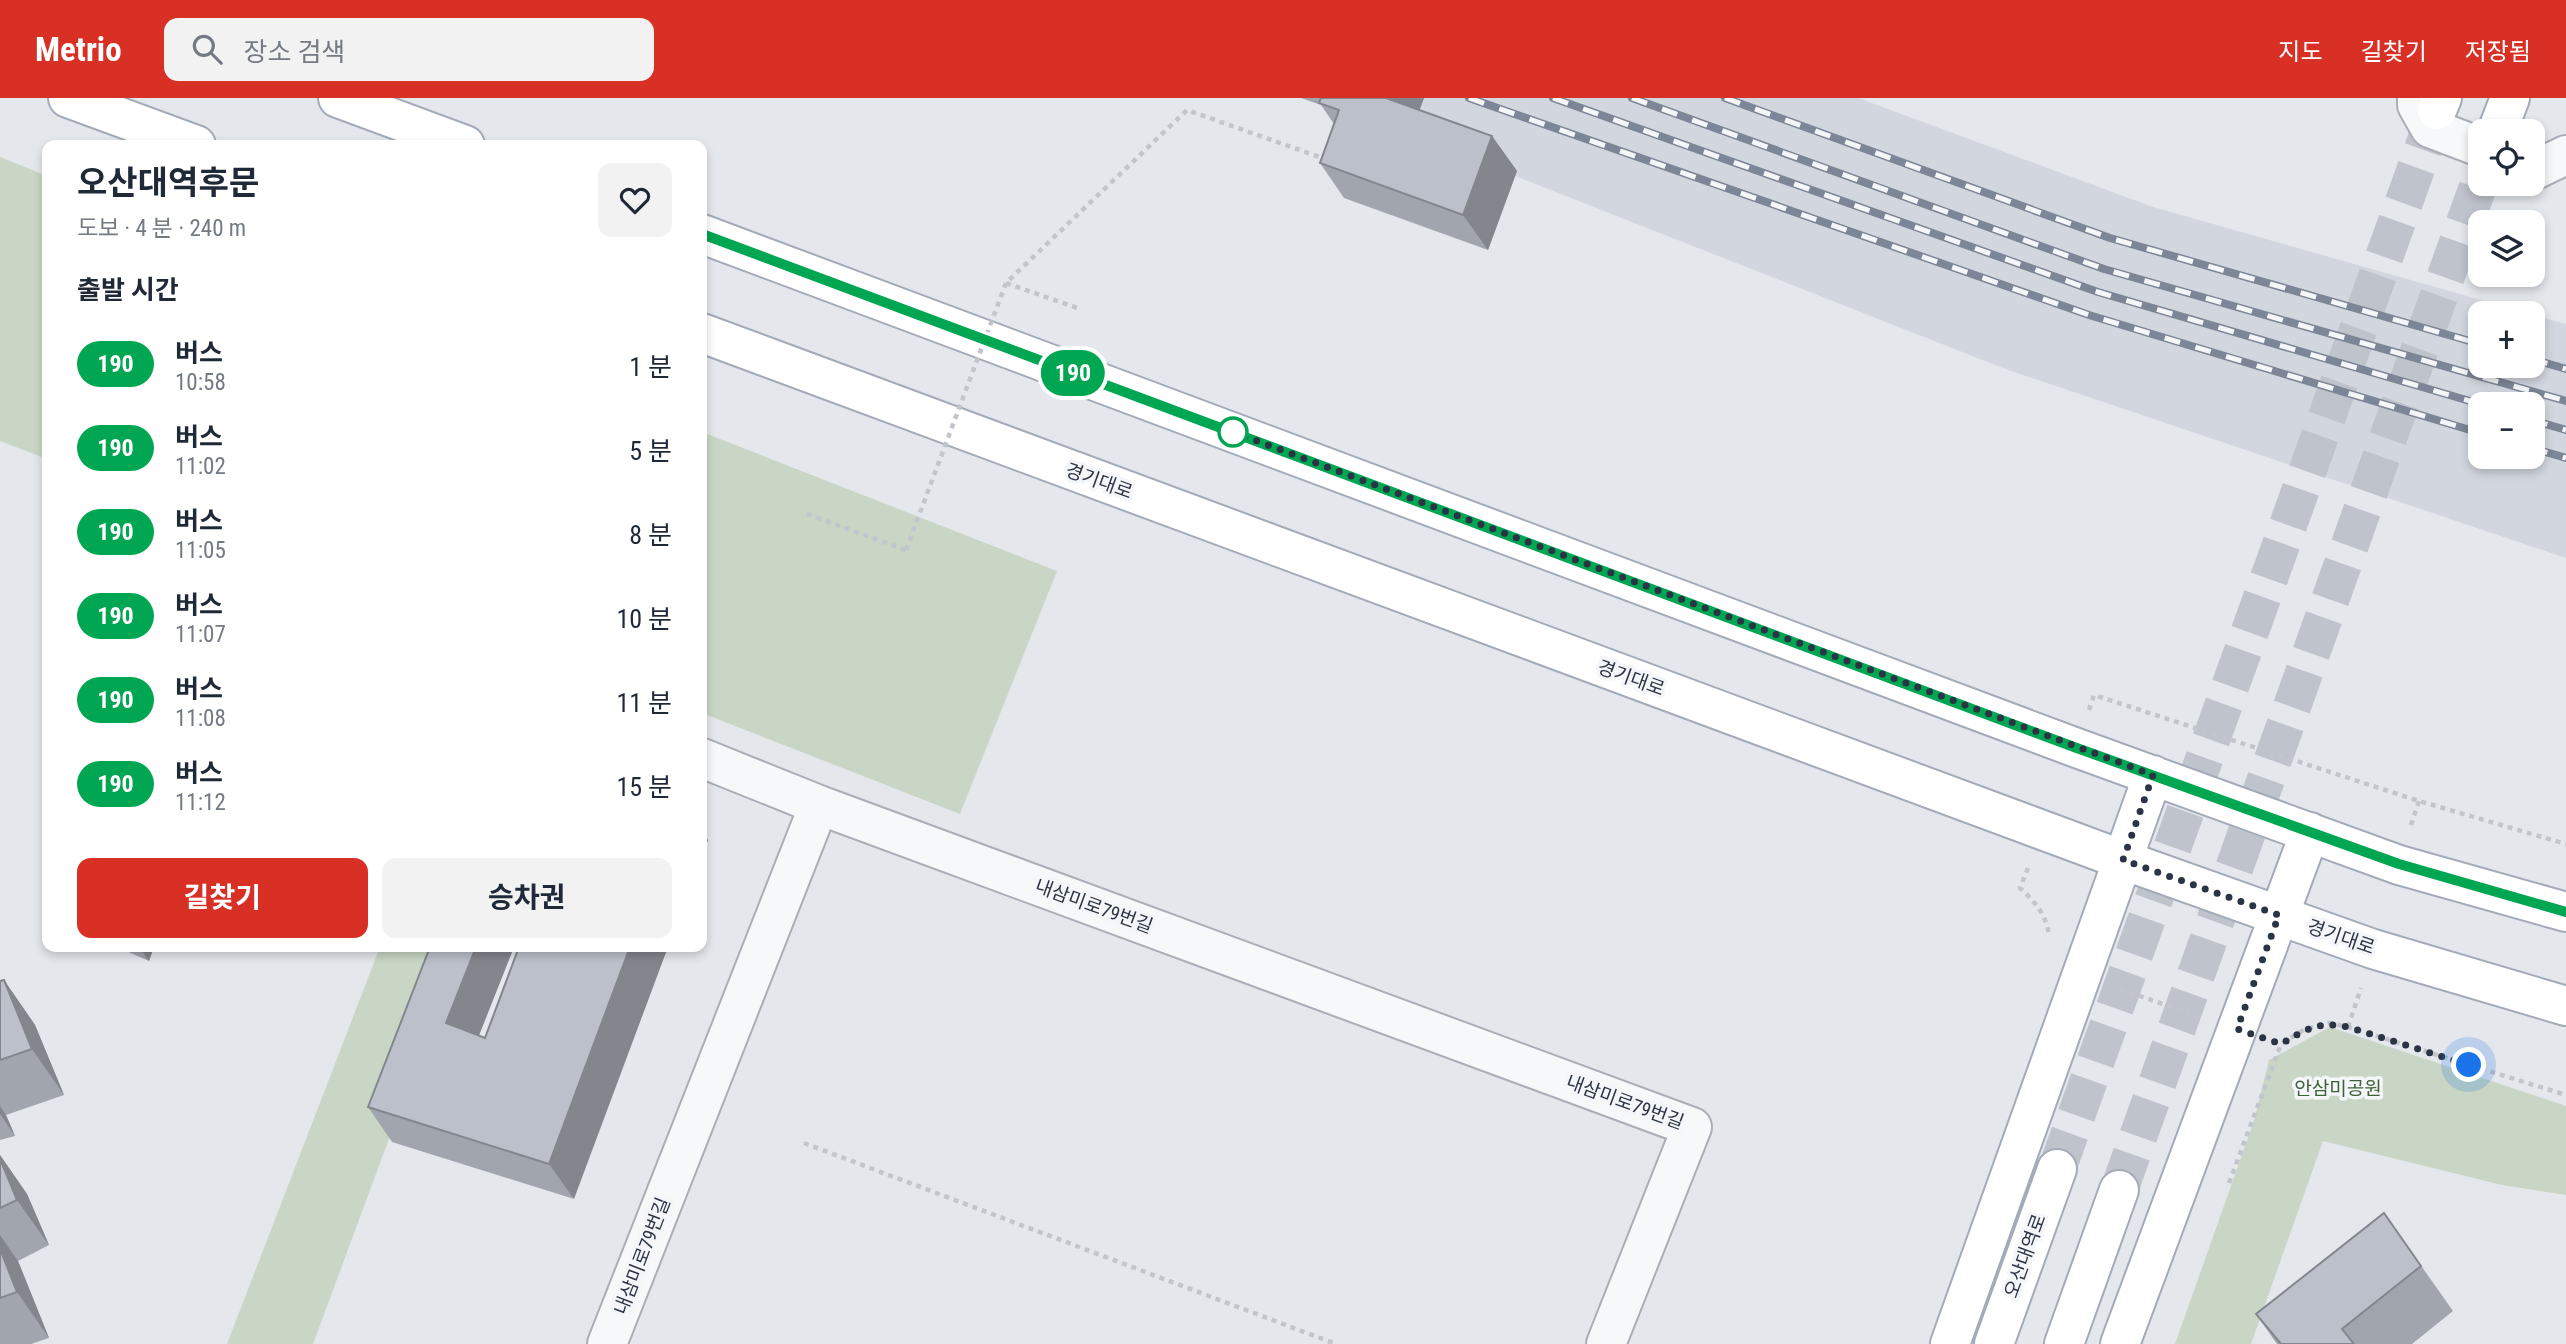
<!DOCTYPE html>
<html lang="ko">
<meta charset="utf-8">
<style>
:root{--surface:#fff;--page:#f2f2f3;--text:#1f2937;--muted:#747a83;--accent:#d93025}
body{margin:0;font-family:"Roboto Condensed","Noto Sans KR",sans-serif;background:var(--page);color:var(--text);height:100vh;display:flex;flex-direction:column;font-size:26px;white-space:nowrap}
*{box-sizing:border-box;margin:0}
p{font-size:23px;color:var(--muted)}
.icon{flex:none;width:38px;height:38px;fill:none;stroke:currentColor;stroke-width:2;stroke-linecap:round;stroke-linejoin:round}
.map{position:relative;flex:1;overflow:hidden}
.side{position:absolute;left:42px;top:42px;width:665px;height:812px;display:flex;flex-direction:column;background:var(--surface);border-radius:14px;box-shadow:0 4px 10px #0003}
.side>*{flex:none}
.badge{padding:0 14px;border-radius:23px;font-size:24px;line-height:46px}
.controls{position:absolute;left:2468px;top:21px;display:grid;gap:14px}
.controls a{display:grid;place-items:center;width:77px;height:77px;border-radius:14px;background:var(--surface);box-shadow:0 4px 10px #0003;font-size:35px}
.you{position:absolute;width:35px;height:35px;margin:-18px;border:5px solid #fff;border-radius:50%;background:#1a73e8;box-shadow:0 0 0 10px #1a73e833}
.map>.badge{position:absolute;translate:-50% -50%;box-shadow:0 0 0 4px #fff}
h2{padding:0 35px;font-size:26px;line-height:63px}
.round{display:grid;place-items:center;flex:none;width:74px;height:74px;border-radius:14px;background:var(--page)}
.overview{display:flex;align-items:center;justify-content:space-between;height:119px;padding:0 35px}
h1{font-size:33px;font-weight:700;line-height:52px}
.button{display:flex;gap:14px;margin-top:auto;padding:14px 35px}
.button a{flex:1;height:80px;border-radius:14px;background:var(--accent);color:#fff;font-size:28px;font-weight:700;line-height:80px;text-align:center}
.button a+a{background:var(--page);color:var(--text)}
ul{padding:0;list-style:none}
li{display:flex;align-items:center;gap:21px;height:84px;padding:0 35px}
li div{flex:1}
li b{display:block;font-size:26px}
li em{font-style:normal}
li .badge{min-width:77px;font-weight:700;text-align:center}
header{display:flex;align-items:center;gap:42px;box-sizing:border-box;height:98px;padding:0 35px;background:var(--accent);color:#fff}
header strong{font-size:33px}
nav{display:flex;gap:38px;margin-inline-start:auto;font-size:24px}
.search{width:490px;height:63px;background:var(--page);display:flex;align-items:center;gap:18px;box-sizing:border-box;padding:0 24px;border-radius:14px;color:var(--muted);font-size:26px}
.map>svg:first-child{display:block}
.built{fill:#d2d6de;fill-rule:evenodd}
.green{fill:#c9d6c5}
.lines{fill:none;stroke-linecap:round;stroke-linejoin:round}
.major-tunnel{stroke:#bfc3cb;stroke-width:38;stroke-dasharray:38 19;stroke-linecap:butt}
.minor-casing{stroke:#a9aeb7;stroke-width:42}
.major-casing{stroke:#a3abb8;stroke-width:42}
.path{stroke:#c2c5cb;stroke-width:4.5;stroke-dasharray:5 5;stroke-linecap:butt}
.minor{stroke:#f7f8fa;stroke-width:38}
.major{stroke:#fff;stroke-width:38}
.rail-casing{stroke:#7d8696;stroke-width:8}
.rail{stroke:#f4f6f9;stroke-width:5;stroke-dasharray:16;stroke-linecap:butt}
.path-bridge{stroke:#c2c5cb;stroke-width:4.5;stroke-dasharray:5 5;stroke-linecap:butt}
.wall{fill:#a1a5ae}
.shaded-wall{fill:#83868d}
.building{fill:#bbc0ca;stroke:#83868d;stroke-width:2}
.line-casing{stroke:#fff;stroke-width:16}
.line{stroke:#00a651;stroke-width:10}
.walk{stroke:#2b3445;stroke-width:7;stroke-dasharray:0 12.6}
.stop-dot{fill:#fff;stroke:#00a651;stroke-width:3.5}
.labels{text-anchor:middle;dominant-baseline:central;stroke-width:7;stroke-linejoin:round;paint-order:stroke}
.street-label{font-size:19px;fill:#2b3445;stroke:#f4f6f9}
.park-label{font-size:19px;fill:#3f6138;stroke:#f4f6f9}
</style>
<header>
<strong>Metrio</strong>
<div class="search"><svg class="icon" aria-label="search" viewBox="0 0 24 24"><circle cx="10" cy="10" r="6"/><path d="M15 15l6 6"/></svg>장소 검색</div>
<nav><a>지도</a><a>길찾기</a><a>저장됨</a></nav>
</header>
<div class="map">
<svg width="2566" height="1246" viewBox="0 0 2566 1246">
<rect width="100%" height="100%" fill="#e4e7ec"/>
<path class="built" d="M 1317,0 L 1858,0 L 2153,109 L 2527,215 L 2480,215 L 2480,268 L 2532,268 L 2532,217 L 2566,226 L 2566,460 L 2008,272 ZM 2480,306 L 2532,306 L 2532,359 L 2480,359 Z"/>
<path class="green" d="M 0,59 L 47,78 L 47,361 L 0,343 Z
M 702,334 L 1057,473 L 960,716 L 702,615 Z
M 380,849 L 460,849 L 313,1246 L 227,1246 Z
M 2330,929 L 2566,1008 L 2566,1097 L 2502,1087 L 2323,1043 L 2251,1246 L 2175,1246 L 2254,1023 L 2269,962 Z"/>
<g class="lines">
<path class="major-tunnel" d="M 2057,1071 L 2437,12
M 2119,1092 L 2480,83"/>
<defs>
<path id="minor" d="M 2417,0 L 2417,7 L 2430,30 L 2480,49
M 2532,69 L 2537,71 L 2566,57
M 702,660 L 819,707
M 607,1246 L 819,707 L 1692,1029 L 1606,1246"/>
<path id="major" d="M 68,0 L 196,47
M 338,0 L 465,47
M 2437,12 L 2442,0
M 2498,31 L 2510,0
M 702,136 L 2074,649 L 2399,767 L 2566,814
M 702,235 L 2123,762 L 2373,851 L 2566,908
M 1950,1246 L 2153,677
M 1994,1246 L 2057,1071
M 2064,1246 L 2119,1092
M 2120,1246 L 2310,734"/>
</defs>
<use href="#minor" class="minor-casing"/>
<use href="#major" class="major-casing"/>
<path class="path" d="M 1006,185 L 1080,211
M 807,416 L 906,452
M 2089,612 L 2094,597 L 2419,703 L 2566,746
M 2411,727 L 2419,703
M 2028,770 L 2020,790 C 2035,804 2046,816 2049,837
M 2120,891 L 2197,918
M 2348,929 L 2361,890
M 804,1045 L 1336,1246
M 2229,1085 L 2281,946 L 2305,931 L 2329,925 L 2348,929 L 2566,997"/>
<use href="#minor" class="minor"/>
<use href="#major" class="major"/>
<defs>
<path id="rail" d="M 1469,0 L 2089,217 L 2480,335
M 1553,0 L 2098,194 L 2480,306
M 1632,0 L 2104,171 L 2566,303
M 1725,0 L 2110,140 L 2480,246
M 2532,261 L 2566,271
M 2532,322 L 2566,332
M 2532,350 L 2566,360"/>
</defs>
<use href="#rail" class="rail-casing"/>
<use href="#rail" class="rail"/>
<path class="path-bridge" d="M 906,452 L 1006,185 L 1187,12 L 1325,61"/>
</g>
<path class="wall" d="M 1301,0 L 1424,0 L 1419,12 L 1492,38 L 1517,73 L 1488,152 L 1344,100 L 1320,65 L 1334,26 L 1321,7 Z
M 117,849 L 154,849 L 149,863 Z
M 430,849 L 514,849 L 479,937 L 574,1101 L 392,1044 L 368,1009 Z
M 4,882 L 35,927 L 64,997 L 6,1017 L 15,1038 L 0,1042 L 0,883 Z
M 0,1057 L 27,1096 L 49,1147 L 18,1163 L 49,1240 L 31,1246 L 0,1246 Z
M 2384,1115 L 2453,1213 L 2412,1246 L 2277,1246 L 2256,1216 Z"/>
<path class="shaded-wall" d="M 1386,0 L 1424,0 L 1411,35 Z
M 1492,38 L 1517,73 L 1488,152 L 1463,117 Z
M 702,733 L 708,742 L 702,758 Z
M 139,849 L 154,849 L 149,863 Z
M 476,849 L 514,849 L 470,960 L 446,925 Z
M 630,849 L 668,849 L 574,1101 L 549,1066 Z
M 4,882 L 35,927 L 64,997 L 32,951 Z
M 0,1008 L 6,1017 L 15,1038 L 0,1016 Z
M 0,1057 L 27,1096 L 49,1147 L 17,1102 L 0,1061 Z
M 0,1137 L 18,1163 L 49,1240 L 17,1194 L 0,1151 Z"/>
<path class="building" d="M 1321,0 L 1386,0 L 1492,38 L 1463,117 L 1320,65 L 1339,12 L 1319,5 Z
M 430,849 L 476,849 L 446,925 L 485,940 L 519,849 L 630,849 L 549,1066 L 368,1009 Z
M 4,882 L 32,951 L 0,962 L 0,883 Z
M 0,1061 L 17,1102 L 0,1110 Z
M 2384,1115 L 2421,1168 L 2342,1231 L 2354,1246 L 2281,1246 L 2256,1216 Z
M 0,1151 L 17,1194 L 0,1200 Z"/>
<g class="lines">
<defs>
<path id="line" d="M 702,136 L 2074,649 L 2399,766 L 2566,814"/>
</defs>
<use href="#line" class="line-casing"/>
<use href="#line" class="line"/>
<path class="walk" d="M 1233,334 L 2153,677 L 2123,762 L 2279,817 L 2237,931 L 2281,946 C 2306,931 2319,923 2348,929 L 2469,967"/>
</g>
<circle class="stop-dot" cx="1233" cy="334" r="14"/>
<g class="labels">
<g class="street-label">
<text transform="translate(1099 383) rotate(20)">경기대로</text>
<text transform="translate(1631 580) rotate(20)">경기대로</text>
<text transform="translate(1094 808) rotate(20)">내삼미로79번길</text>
<text transform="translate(2341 839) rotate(19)">경기대로</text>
<text transform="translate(1625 1004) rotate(20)">내삼미로79번길</text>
<text transform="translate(642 1158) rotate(-69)">내삼미로79번길</text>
<text transform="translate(2025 1158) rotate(-70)">오산대역로</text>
</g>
<g class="park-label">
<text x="2338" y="990">안삼미공원</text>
</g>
</g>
</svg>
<div class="controls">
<a><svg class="icon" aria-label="locate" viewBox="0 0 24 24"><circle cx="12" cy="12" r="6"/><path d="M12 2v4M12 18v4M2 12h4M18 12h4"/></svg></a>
<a><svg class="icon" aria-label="layers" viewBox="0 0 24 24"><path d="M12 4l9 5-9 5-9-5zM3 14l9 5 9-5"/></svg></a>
<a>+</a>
<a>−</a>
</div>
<div class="you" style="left:2469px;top:967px"></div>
<b class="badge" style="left:1073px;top:275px;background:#00a651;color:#fff">190</b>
<section class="side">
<div class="overview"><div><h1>오산대역후문</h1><p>도보 · 4 분 · 240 m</p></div><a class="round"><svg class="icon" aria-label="heart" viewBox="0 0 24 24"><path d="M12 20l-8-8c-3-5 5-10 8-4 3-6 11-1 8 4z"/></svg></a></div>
<h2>출발 시간</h2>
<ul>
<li><span class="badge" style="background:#00a651;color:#fff">190</span><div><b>버스</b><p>10:58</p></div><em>1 분</em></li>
<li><span class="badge" style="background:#00a651;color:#fff">190</span><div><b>버스</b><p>11:02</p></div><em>5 분</em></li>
<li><span class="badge" style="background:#00a651;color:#fff">190</span><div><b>버스</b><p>11:05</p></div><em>8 분</em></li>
<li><span class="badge" style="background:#00a651;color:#fff">190</span><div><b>버스</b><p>11:07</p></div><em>10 분</em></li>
<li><span class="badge" style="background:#00a651;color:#fff">190</span><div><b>버스</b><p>11:08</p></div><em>11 분</em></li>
<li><span class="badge" style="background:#00a651;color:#fff">190</span><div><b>버스</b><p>11:12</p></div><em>15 분</em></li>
</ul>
<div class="button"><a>길찾기</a><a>승차권</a></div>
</section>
</div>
